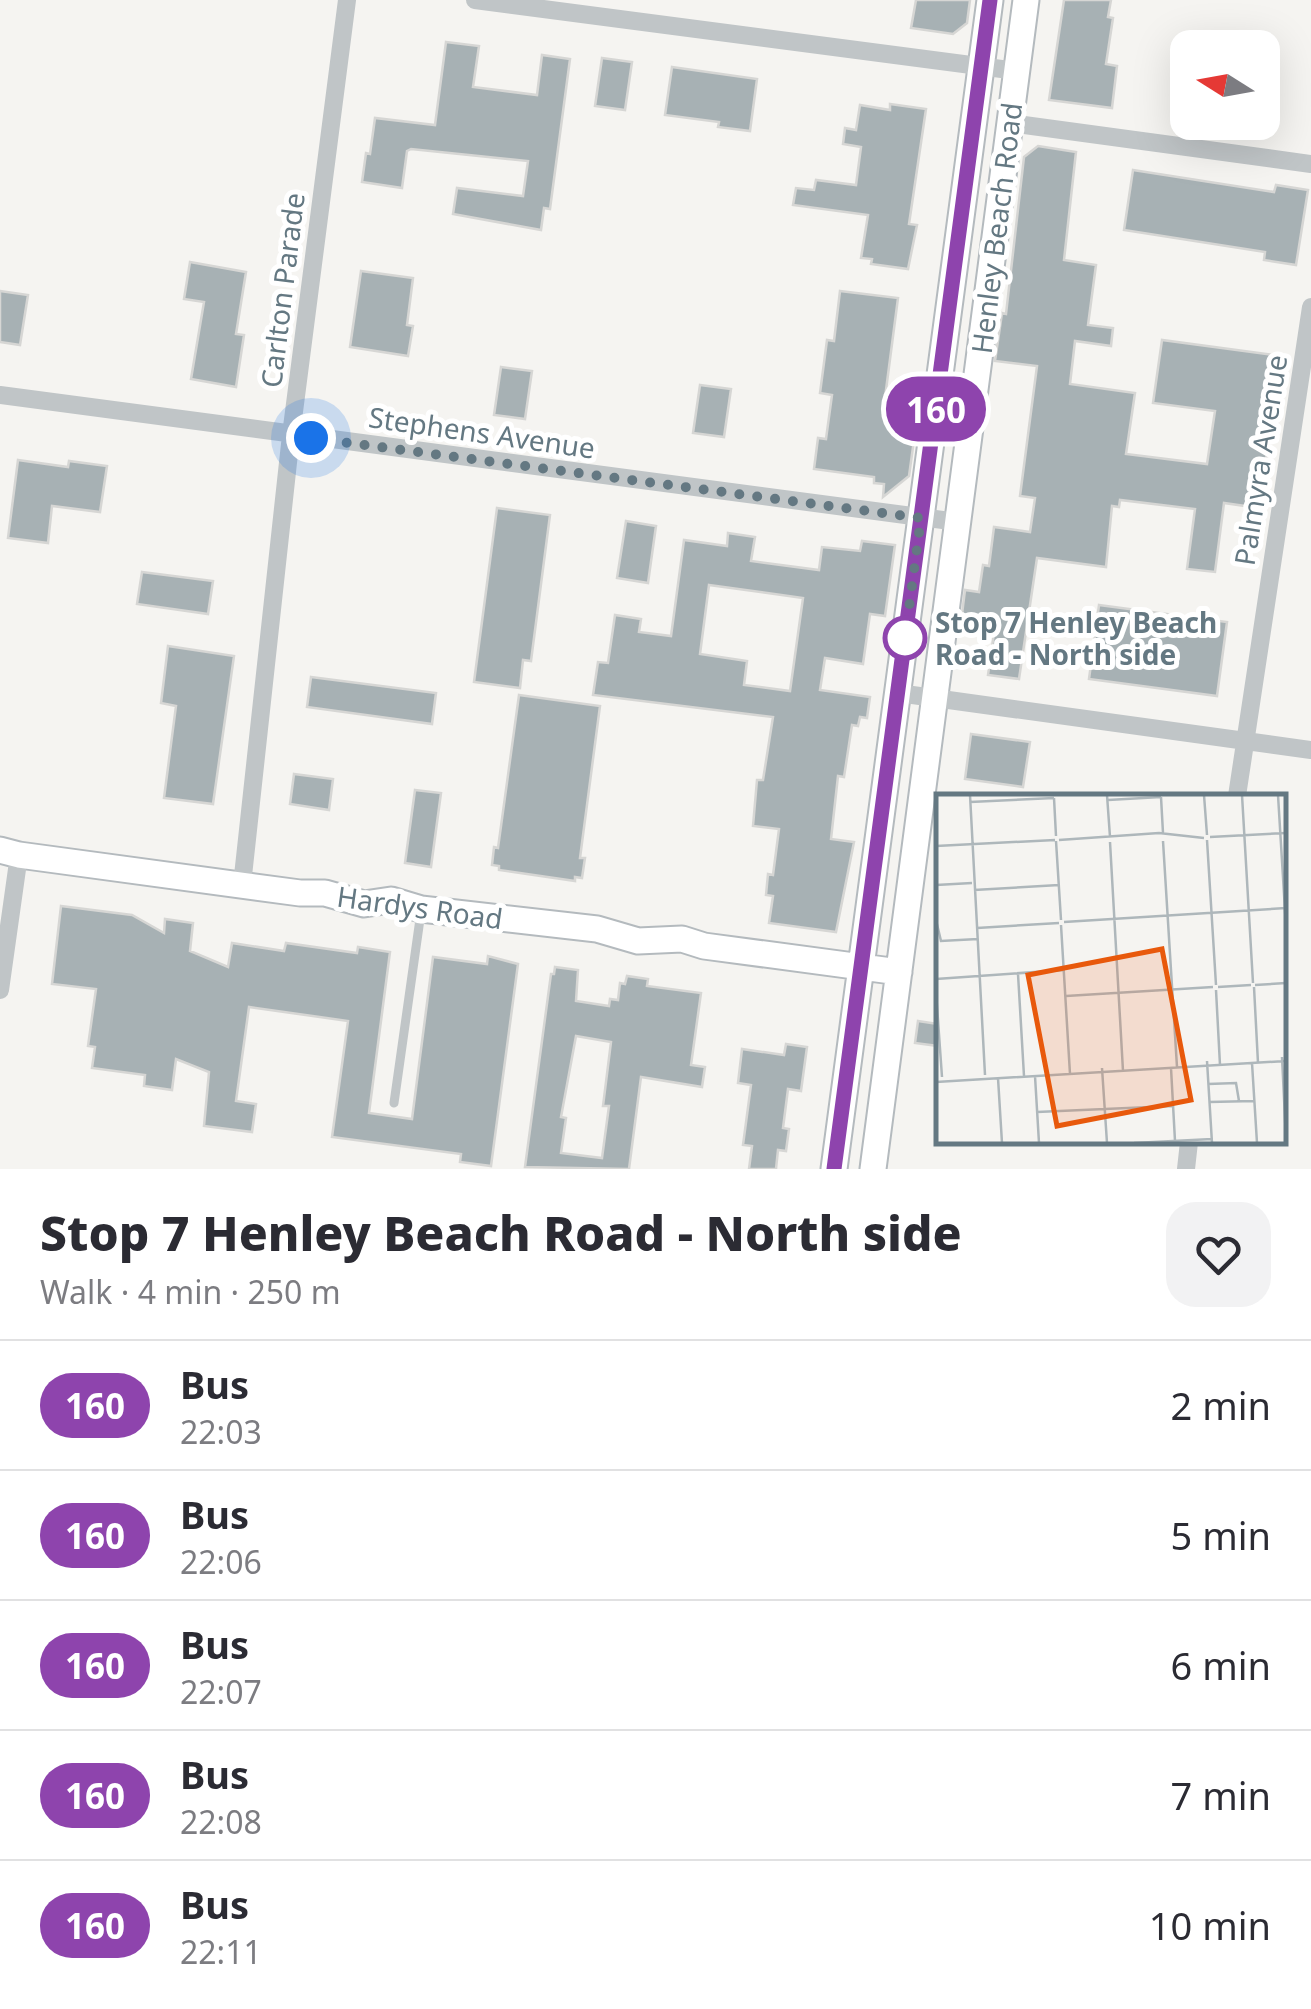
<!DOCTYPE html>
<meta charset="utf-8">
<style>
:root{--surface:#fff;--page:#f2f2f3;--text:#2b2b33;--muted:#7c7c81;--line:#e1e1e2}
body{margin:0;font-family:"Noto Sans",sans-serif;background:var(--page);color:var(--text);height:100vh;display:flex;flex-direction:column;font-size:38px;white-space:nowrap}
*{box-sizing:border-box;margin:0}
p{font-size:32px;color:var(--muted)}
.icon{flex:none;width:55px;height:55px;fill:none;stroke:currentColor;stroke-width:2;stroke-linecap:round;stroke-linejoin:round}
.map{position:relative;height:1169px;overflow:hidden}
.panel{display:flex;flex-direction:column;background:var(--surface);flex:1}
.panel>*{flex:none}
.badge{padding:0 20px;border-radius:32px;font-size:35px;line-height:65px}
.needle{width:65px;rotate:281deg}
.fabs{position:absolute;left:1170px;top:30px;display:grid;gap:20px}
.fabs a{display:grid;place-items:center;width:110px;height:110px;border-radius:20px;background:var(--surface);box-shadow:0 10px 40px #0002;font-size:50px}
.you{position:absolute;width:50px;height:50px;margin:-25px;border:8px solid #fff;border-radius:50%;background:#1a73e8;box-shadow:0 0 0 15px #1a73e833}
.map>.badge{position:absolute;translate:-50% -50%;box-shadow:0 0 0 5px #fff}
.round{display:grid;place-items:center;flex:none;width:105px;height:105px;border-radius:30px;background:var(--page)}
.overview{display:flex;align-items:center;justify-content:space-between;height:170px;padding:0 40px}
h1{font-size:48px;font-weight:800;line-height:75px}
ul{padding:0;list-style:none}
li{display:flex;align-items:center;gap:30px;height:130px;padding:0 40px;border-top:2px solid var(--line)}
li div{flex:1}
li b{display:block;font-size:38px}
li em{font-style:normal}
li .badge{min-width:110px;font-weight:700;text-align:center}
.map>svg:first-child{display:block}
.building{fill:#a7b1b4;stroke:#d6d6d4;stroke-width:2.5;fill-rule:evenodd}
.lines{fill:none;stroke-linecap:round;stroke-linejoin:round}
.secondary-casing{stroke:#b4babe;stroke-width:29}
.lane{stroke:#c0c5c7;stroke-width:9}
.street{stroke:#c0c5c7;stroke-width:18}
.secondary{stroke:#fff;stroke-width:25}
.line-casing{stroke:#fff;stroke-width:22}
.line{stroke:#8e44ad;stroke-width:15}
.walk{stroke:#647882;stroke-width:10;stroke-dasharray:0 18}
.stop-dot{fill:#fff;stroke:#8e44ad;stroke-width:5}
.labels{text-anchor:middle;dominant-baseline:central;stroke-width:10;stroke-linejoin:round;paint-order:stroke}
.street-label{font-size:28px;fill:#647882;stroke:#fff}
.stop-label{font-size:28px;font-weight:bold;fill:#647882;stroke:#fff;text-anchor:start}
.inset-road{fill:none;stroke:#aeb7bb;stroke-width:2.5}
.view{fill:#e8590c;fill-opacity:0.15;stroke:#e8590c;stroke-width:5}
.inset-edge{fill:none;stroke:#647882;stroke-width:5}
</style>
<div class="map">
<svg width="1311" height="1169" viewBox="0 0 1311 1169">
<rect width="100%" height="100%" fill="#f5f4f1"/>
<path class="building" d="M 916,0 L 970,0 L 967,23 L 953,34 L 911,28 Z
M 1064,0 L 1111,0 L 1108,17 L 1113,18 L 1106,64 L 1117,66 L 1112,108 L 1049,100 Z
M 446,42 L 479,46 L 473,87 L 537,95 L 542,55 L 570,59 L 550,209 L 544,208 L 541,230 L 453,214 L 457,188 L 523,196 L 528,161 L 411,149 L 407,151 L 402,188 L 362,182 L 366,153 L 370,154 L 375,118 L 435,125 Z
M 602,58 L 632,62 L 625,110 L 595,106 Z
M 1177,61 L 1188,61 L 1188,108 L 1172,105 Z
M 672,67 L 757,79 L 750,131 L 718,127 L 719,122 L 665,115 Z
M 890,104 L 926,109 L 909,224 L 917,225 L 908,269 L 871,264 L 872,259 L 861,258 L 868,215 L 793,205 L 796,188 L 814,190 L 816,180 L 856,185 L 861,147 L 843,144 L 845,128 L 856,130 L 860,105 L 890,110 Z
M 1038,146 L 1076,152 L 1064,260 L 1096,265 L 1088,325 L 1113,328 L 1111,346 L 1075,341 L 1070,384 L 1135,393 L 1126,454 L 1207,464 L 1215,411 L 1153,403 L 1162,340 L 1281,356 L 1259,508 L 1224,503 L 1215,572 L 1187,569 L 1195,509 L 1120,500 L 1119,507 L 1112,506 L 1106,567 L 1037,558 L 1019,679 L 988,675 L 996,619 L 962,614 L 965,590 L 979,592 L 983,565 L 989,566 L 994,527 L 1030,532 L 1035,498 L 1020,496 L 1037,366 L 995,361 L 1002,313 L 1006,314 L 1024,157 Z
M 1133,170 L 1274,192 L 1276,185 L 1308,190 L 1296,265 L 1264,260 L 1265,252 L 1124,230 Z
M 190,262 L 246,272 L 236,334 L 244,335 L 236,387 L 191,379 L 204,302 L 184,299 Z
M 361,271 L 413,278 L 407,325 L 413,326 L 408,356 L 350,347 Z
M 0,291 L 28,295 L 20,345 L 0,342 Z
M 840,291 L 898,298 L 883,413 L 917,418 L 909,476 L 883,497 L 884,484 L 874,483 L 874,477 L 814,469 L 818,438 L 826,439 L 832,395 L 820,393 L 827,340 L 834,341 Z
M 501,367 L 532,371 L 525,419 L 494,415 Z
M 700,385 L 731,389 L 724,437 L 693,433 Z
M 18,460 L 68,467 L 69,461 L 107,466 L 100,512 L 52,506 L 48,543 L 8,538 Z
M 497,508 L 550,515 L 531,661 L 523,660 L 520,688 L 474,682 Z
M 626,521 L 656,526 L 648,583 L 617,578 Z
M 728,533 L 755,537 L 751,561 L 819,570 L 822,547 L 860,551 L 862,541 L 895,545 L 885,616 L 870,614 L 863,664 L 825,658 L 820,690 L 870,697 L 867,718 L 860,717 L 858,726 L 852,725 L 844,777 L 838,776 L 831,839 L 854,842 L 836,932 L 769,923 L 773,896 L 766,895 L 768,874 L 773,875 L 779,829 L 753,826 L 757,780 L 763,780 L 773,717 L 593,695 L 598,662 L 608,663 L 615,615 L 641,619 L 639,632 L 671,636 L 684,540 L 727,546 ZM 709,585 L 803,598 L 790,691 L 744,685 L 747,661 L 700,654 Z
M 142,572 L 213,581 L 208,614 L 137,604 Z
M 1099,605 L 1227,622 L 1217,696 L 1089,679 Z
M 168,646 L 234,656 L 213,804 L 164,798 L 176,706 L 161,703 Z
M 311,677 L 436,693 L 432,724 L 307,707 Z
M 519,695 L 600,706 L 580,858 L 585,858 L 582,878 L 575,877 L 575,881 L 499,870 L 499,866 L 492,865 L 494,847 L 498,848 Z
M 971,734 L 1030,742 L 1023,787 L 965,779 Z
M 294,774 L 333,779 L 329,810 L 290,804 Z
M 415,790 L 441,793 L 431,867 L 405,863 Z
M 61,906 L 132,915 L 164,933 L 165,919 L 193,923 L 190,951 L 228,967 L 232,943 L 284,951 L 286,943 L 357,953 L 358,947 L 390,952 L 369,1113 L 412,1119 L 433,957 L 487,964 L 488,956 L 518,964 L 491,1166 L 460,1162 L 461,1154 L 332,1137 L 348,1021 L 249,1007 L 236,1101 L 256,1104 L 252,1132 L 204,1126 L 209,1072 L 176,1059 L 172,1090 L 144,1086 L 145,1075 L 92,1068 L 95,1047 L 88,1046 L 96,989 L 52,984 Z
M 555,967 L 578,970 L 576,1001 L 609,1006 L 610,999 L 618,1000 L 620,983 L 625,984 L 627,976 L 648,979 L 647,986 L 701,993 L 691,1065 L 705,1067 L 702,1087 L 641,1077 L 629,1169 L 525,1167 L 551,974 L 554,974 ZM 576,1036 L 611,1042 L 603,1106 L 609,1106 L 602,1158 L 561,1153 L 566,1118 L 561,1117 Z
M 918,1021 L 938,1024 L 938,1046 L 915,1043 Z
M 786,1044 L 807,1047 L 801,1091 L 788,1089 L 783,1128 L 789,1129 L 786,1151 L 778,1150 L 776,1169 L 749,1169 L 752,1146 L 743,1145 L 751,1085 L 738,1083 L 742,1049 L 784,1055 Z"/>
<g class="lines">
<defs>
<path id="secondary" d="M 0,850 L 19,855 L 300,893 L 325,893 L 364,904 L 391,900 L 421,909 L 597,929 L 638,941 L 682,939 L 704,946 L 899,972
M 834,1169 L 990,0
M 873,1169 L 1026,0"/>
</defs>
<use href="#secondary" class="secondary-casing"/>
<path class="lane" d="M 394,1103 L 421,912"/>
<path class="street" d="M 475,0 L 1017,71
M 1010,123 L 1311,164
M 0,395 L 958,522
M 898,693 L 1311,750
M 1237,796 L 1311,307
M 242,885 L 291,435 L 347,0
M 0,990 L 19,855
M 1186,1169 L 1189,1142"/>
<use href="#secondary" class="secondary"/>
</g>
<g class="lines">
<defs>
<path id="line" d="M 834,1169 L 990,0"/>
</defs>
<use href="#line" class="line-casing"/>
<use href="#line" class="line"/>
<path class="walk" d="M 311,438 L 921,518 L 905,638"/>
</g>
<circle class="stop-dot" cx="905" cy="638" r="20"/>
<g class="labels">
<g class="street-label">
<text transform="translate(996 228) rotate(-83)">Henley Beach Road</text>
<text transform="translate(282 290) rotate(-83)">Carlton Parade</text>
<text transform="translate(482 432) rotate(8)">Stephens Avenue</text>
<text transform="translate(1260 460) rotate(-81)">Palmyra Avenue</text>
<text transform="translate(420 907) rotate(8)">Hardys Road</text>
</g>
<g class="stop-label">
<text x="935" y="622">Stop 7 Henley Beach<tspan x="935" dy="32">Road - North side</tspan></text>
</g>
</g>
<g transform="translate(936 794)">
<rect width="350" height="350" fill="#f5f4f1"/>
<path class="inset-road" d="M 34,1 L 49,281M 171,1 L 174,43M 268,1 L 271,41M 306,1 L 317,189M 342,1 L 350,133M 225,3 L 227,39M 118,4 L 120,42M 172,6 L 225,3M 34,8 L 118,4M 274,43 L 350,39M 123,46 L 223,39 L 268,44M 271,46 L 280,191M 120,47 L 125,126M 227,47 L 241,273M 174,48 L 187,277M 0,52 L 119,46M 0,91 L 36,89M 38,96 L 123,91M 0,126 L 5,147 L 42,145M 128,128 L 350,114M 125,131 L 134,280M 41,134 L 123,129M 82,180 L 88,282M 0,185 L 128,176M 319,191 L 350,189M 282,193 L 315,191M 318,193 L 322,269M 280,196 L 284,271M 0,198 L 6,283M 130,202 L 277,193M 346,263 L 350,345M 271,267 L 276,349M 316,269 L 321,349M 166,274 L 171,349M 235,274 L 239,347M 99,282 L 103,349M 62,284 L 66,349M 0,288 L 350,267M 272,290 L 300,289 L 303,307M 273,308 L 318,307M 101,318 L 237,312M 198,349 L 276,345"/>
<path class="view" d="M 226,155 L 255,306 L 121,332 L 92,181 Z"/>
<rect width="350" height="350" class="inset-edge"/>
</g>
</svg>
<div class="fabs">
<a><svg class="needle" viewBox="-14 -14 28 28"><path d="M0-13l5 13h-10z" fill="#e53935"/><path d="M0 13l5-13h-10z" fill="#7c7c81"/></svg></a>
</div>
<div class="you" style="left:311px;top:438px"></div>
<b class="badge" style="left:936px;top:409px;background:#8e44ad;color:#fff">160</b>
</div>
<section class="panel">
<div class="overview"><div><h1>Stop 7 Henley Beach Road - North side</h1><p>Walk · 4 min · 250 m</p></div><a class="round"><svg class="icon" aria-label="heart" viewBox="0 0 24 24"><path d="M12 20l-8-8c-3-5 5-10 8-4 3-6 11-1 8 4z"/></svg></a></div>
<ul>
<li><span class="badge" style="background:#8e44ad;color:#fff">160</span><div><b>Bus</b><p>22:03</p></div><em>2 min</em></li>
<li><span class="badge" style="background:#8e44ad;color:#fff">160</span><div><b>Bus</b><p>22:06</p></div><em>5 min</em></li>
<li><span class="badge" style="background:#8e44ad;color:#fff">160</span><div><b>Bus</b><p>22:07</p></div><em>6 min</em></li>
<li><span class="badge" style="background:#8e44ad;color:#fff">160</span><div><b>Bus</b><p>22:08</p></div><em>7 min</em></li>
<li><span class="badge" style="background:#8e44ad;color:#fff">160</span><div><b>Bus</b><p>22:11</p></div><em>10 min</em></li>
</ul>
</section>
